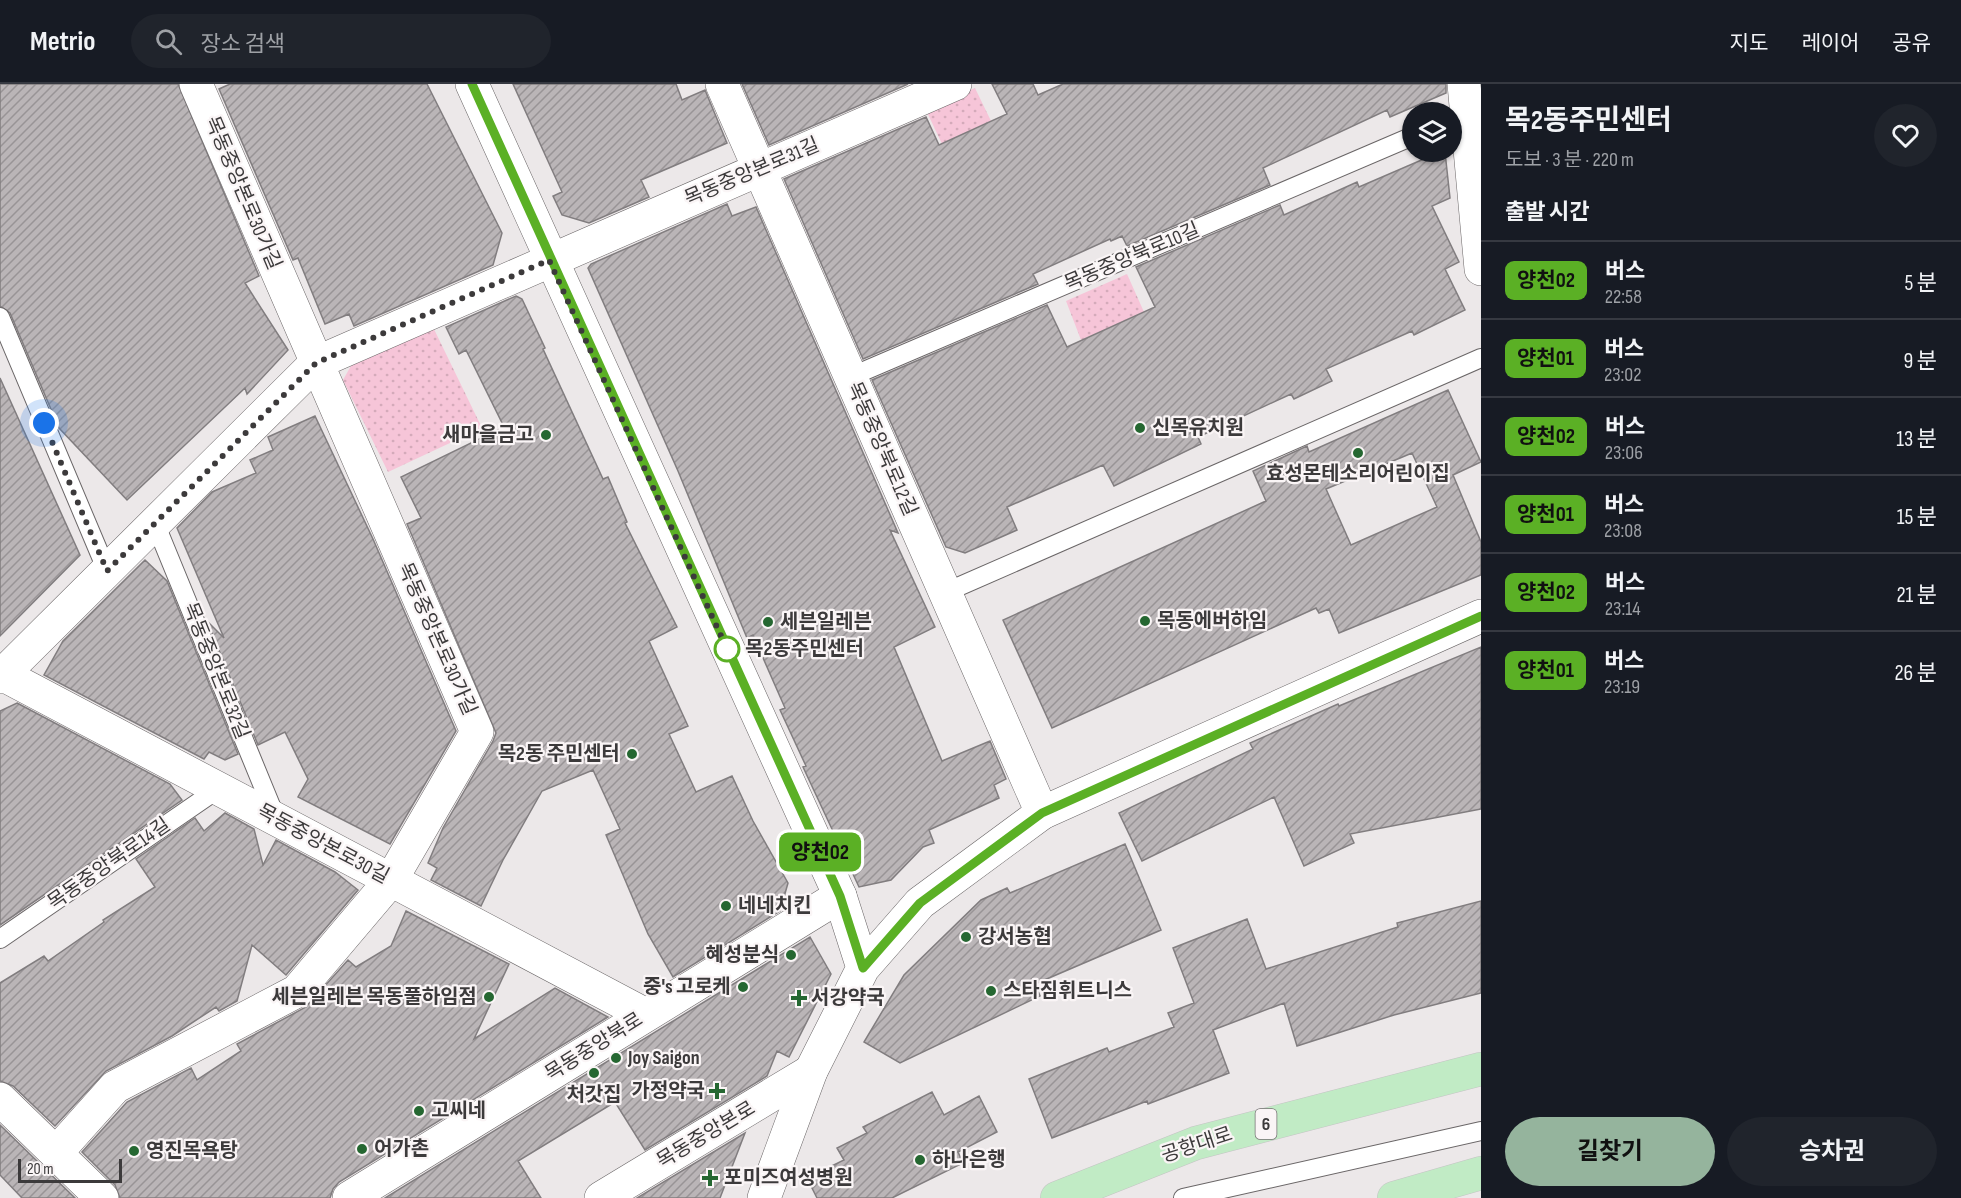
<!DOCTYPE html>
<html lang="ko">
<meta charset="utf-8">
<style>
:root{--surface:#171b24;--page:#20242c;--text:#f1f3f6;--muted:#9ea1a6;--line:#363941;--accent:#95b49d}
body{margin:0;font-family:"Sofia Sans Condensed","Noto Sans KR",sans-serif;background:var(--page);color:var(--text);height:100vh;display:flex;flex-direction:column;font-size:22px;white-space:nowrap}
*{box-sizing:border-box;margin:0}
p{font-size:20px;color:var(--muted)}
.icon{flex:none;width:33px;height:33px;fill:none;stroke:currentColor;stroke-width:2;stroke-linecap:round;stroke-linejoin:round}
.map{position:relative;flex:1;overflow:hidden}
.side{display:flex;flex-direction:column;background:var(--surface);width:480px}
.side>*{flex:none}
.badge{padding:0 12px;border-radius:9px;font-size:21px;line-height:39px}
.controls{position:absolute;left:1402px;top:18px;display:grid;gap:12px}
.controls a{display:grid;place-items:center;width:60px;height:60px;border-radius:50%;background:var(--surface);box-shadow:0 2px 4px #0004;font-size:30px}
.scale{position:absolute;left:18px;bottom:15px;width:104px;box-sizing:border-box;padding-left:6px;border:3px solid #3c3a3b;border-top:0;font-size:16px;line-height:21px;white-space:nowrap;color:#3c3a3b;-webkit-text-stroke:4px #faf5f6;paint-order:stroke}
.you{position:absolute;width:30px;height:30px;margin:-15px;border:4px solid #fff;border-radius:50%;background:#1a73e8;box-shadow:0 0 0 9px #1a73e833}
.map>.badge{position:absolute;translate:-50% -50%;box-shadow:0 0 0 3px #fff}
h2{padding:0 24px;font-size:22px;line-height:54px}
.round{display:grid;place-items:center;flex:none;width:63px;height:63px;border-radius:32px;background:var(--page)}
.summary{display:flex;align-items:center;justify-content:space-between;height:102px;padding:0 24px}
h1{font-size:28px;font-weight:700;line-height:45px}
.action{display:flex;gap:12px;margin-top:auto;padding:12px 24px}
.action a{flex:1;height:69px;border-radius:36px;background:var(--accent);color:#111;font-size:24px;font-weight:700;line-height:69px;text-align:center}
.action a+a{background:var(--page);color:var(--text)}
ul{padding:0;list-style:none}
li{display:flex;align-items:center;gap:18px;height:78px;padding:0 24px;border-top:2px solid var(--line)}
li div{flex:1}
li b{display:block;font-size:22px}
li em{font-style:normal}
li .badge{min-width:66px;font-weight:700;text-align:center}
header{display:flex;align-items:center;gap:36px;box-sizing:border-box;height:84px;padding:0 30px;background:var(--surface);border-bottom:2px solid var(--line)}
header strong{font-size:28px}
nav{display:flex;gap:33px;margin-inline-start:auto;font-size:21px}
.search{width:420px;height:54px;background:var(--page);display:flex;align-items:center;gap:15px;box-sizing:border-box;padding:0 21px;border-radius:33px;color:var(--muted);font-size:22px}
main{display:flex;flex:1;min-height:0}
.map>svg:first-child{display:block}
.grass{fill:url(#grass-dots)}
.building{fill:url(#building-hatch);stroke:#817d7f;stroke-width:1.5;fill-rule:evenodd}
.lines{fill:none;stroke-linecap:round;stroke-linejoin:round}
.service-casing{stroke:#6a6667;stroke-width:20}
.minor-casing{stroke:#6a6667;stroke-width:34}
.tertiary-casing{stroke:#6a6667;stroke-width:34}
.primary-casing{stroke:#c4c4c4;stroke-width:34}
.service{stroke:#fff;stroke-width:18}
.minor{stroke:#fff;stroke-width:33}
.tertiary{stroke:#fff;stroke-width:33}
.primary{stroke:#c1ebc5;stroke-width:33}
.line-casing{stroke:#fff;stroke-width:14}
.line{stroke:#5bb025;stroke-width:9}
.walk{stroke:#3c3a3b;stroke-width:6;stroke-dasharray:0 10.8}
.poi-dot{fill:#256731;stroke:#faf5f6;stroke-width:2}
.stop-dot{fill:#fff;stroke:#5bb025;stroke-width:3}
.labels{text-anchor:middle;dominant-baseline:central;stroke-width:4.5;stroke-linejoin:round;paint-order:stroke}
.shield{fill:#faf5f6;stroke:#757273;stroke-width:1.5}
.shield-label{font-size:18px;font-weight:bold;fill:#3c3a3b}
.street-label{font-size:20px;fill:#3c3a3b;stroke:#faf5f6}
.poi-label{font-size:20px;font-weight:bold;fill:#3c3a3b;stroke:#faf5f6;text-anchor:start}
.stop-label{font-size:20px;font-weight:bold;fill:#3c3a3b;stroke:#faf5f6;text-anchor:start}
</style>
<header>
<strong>Metrio</strong>
<div class="search"><svg class="icon" aria-label="search" viewBox="0 0 24 24"><circle cx="10" cy="10" r="6"/><path d="M15 15l6 6"/></svg>장소 검색</div>
<nav><a>지도</a><a>레이어</a><a>공유</a></nav>
</header>
<main>
<div class="map">
<svg width="1481" height="1114" viewBox="0 0 1481 1114">
<defs>
<pattern id="grass-dots" width="8" height="8" patternUnits="userSpaceOnUse" patternTransform="scale(1.5)"><rect width="8" height="8" fill="#f6c5d8"/><path d="M2 2h.1M6 6h.1" fill="none" stroke="#d4aaba" stroke-width="1.8" stroke-linecap="round"/></pattern>
<pattern id="building-hatch" width="6" height="6" patternUnits="userSpaceOnUse" patternTransform="scale(1.5)"><rect width="6" height="6" fill="#bab5b7"/><path d="M-1 1l2-2M0 6l6-6M5 7l2-2" fill="none" stroke="#989496"/></pattern>
</defs>
<rect width="100%" height="100%" fill="#ece8e9"/>
<path class="grass" d="M 975,4 L 991,37 L 942,60 L 925,24 Z
M 1127,190 L 1144,228 L 1081,256 L 1066,217 Z
M 432,241 L 482,344 L 388,388 L 343,296 L 352,280 Z"/>
<path class="building" d="M 0,0 L 178,0 L 259,192 L 245,199 L 288,266 L 247,310 L 245,304 L 127,416 L 59,344 L 10,229 L 0,222 Z
M 230,0 L 427,0 L 502,149 L 493,181 L 354,242 L 349,230 L 325,240 L 298,174 L 293,176 L 219,5 Z
M 513,0 L 676,0 L 682,16 L 705,6 L 727,59 L 641,96 L 649,113 L 589,139 L 562,131 L 553,112 L 562,108 Z
M 742,0 L 908,0 L 769,61 Z
M 992,0 L 1033,0 L 1038,11 L 1063,0 L 1446,0 L 1446,9 L 1390,33 L 1387,26 L 1263,84 L 1270,101 L 1127,162 L 1122,152 L 1111,157 L 1110,155 L 1033,190 L 1038,200 L 863,275 L 784,95 L 926,33 L 939,61 L 1007,30 Z
M 1440,68 L 1445,68 L 1450,114 L 1432,122 L 1459,178 L 1445,185 L 1465,226 L 1414,251 L 1412,247 L 1326,285 L 1332,297 L 1294,315 L 1291,310 L 1198,353 L 1201,360 L 1114,402 L 1103,381 L 1007,423 L 1017,446 L 965,469 L 946,463 L 872,296 L 1047,221 L 1067,263 L 1155,223 L 1136,183 L 1280,121 L 1284,131 L 1357,98 L 1359,103 Z
M 727,120 L 732,132 L 756,123 L 898,449 L 890,446 L 935,543 L 894,563 L 942,677 L 990,657 L 1006,695 L 994,701 L 999,714 L 929,746 L 934,759 L 923,763 L 891,796 L 859,803 L 803,683 L 806,682 L 780,626 L 785,624 L 753,551 L 747,554 L 678,387 L 588,184 L 591,180 Z
M 516,212 L 522,215 L 545,264 L 543,265 L 603,395 L 608,393 L 627,438 L 625,439 L 677,543 L 649,557 L 688,642 L 669,650 L 696,708 L 732,692 L 753,737 L 788,799 L 780,827 L 673,893 L 648,850 L 606,751 L 620,745 L 593,686 L 542,707 L 503,776 L 481,822 L 431,796 L 437,784 L 428,779 L 443,744 L 493,657 L 496,649 L 407,440 L 421,434 L 401,393 L 504,343 L 466,266 L 459,270 L 446,243 Z
M 0,294 L 80,471 L 0,552 Z
M 1448,306 L 1481,378 L 1453,391 L 1481,458 L 1481,491 L 1339,549 L 1329,525 L 1319,529 L 1316,524 L 1052,644 L 1003,536 L 1266,417 L 1253,387 L 1307,362 L 1309,368 ZM 1412,369 L 1437,423 L 1351,461 L 1326,405 Z
M 315,332 L 373,455 L 456,647 L 390,760 L 298,713 L 308,695 L 285,648 L 258,661 L 207,537 L 224,554 L 177,444 L 212,408 L 256,389 L 250,376 L 273,366 L 268,353 Z
M 145,476 L 167,497 L 238,670 L 225,676 L 209,668 L 204,675 L 44,591 L 63,557 Z
M 1481,563 L 1481,725 L 1350,750 L 1354,759 L 1304,782 L 1274,713 L 1142,777 L 1119,729 L 1253,665 L 1250,659 L 1338,620 L 1339,622 Z
M 17,619 L 170,700 L 182,716 L 0,841 L 0,627 Z
M 225,729 L 254,745 L 263,781 L 276,756 L 335,788 L 358,806 L 286,891 L 252,861 L 237,917 L 219,927 L 216,923 L 172,952 L 106,987 L 55,1042 L 13,1002 L 0,997 L 0,899 L 44,872 L 48,877 L 104,838 L 103,836 L 155,803 L 136,775 L 195,734 L 204,747 Z
M 1125,760 L 1161,846 L 1035,900 L 1040,912 L 900,979 L 864,958 L 904,891 L 981,816 L 1007,804 L 1010,809 Z
M 1481,817 L 1481,909 L 1394,931 L 1297,962 L 1284,919 L 1213,946 L 1229,989 L 1148,1020 L 1147,1017 L 1052,1054 L 1029,995 L 1107,964 L 1109,968 L 1174,943 L 1168,929 L 1194,919 L 1173,864 L 1247,835 L 1266,885 L 1398,843 L 1397,839 Z
M 406,827 L 509,880 L 474,955 L 555,904 L 608,933 L 339,1098 L 333,1105 L 330,1114 L 120,1114 L 115,1101 L 82,1068 L 127,1018 L 191,984 L 197,996 L 241,967 L 237,960 L 306,923 L 348,876 L 356,883 L 391,862 Z
M 810,853 L 831,890 L 789,973 L 777,967 L 767,992 L 645,1066 L 615,1018 L 518,1077 L 541,1114 L 385,1114 Z
M 932,1008 L 944,1031 L 979,1012 L 997,1048 L 958,1068 L 963,1079 L 892,1114 L 817,1114 L 807,1094 L 844,1076 L 837,1064 L 867,1049 L 863,1043 Z
M 0,1041 L 75,1114 L 22,1114 L 0,1091 Z
M 745,1049 L 720,1114 L 637,1114 Z"/>
<g class="lines">
<defs>
<path id="service" d="M 0,233 L 107,487
M 850,293 L 1413,52
M 155,439 L 276,734
M 944,509 L 1481,274
M 0,855 L 218,705
M 1183,1114 L 1481,1047"/>
<path id="minor" d="M 722,0 L 1042,729
M 1464,0 L 1481,185
M 0,589 L 646,931
M 0,593 L 316,279 L 955,0
M 0,1015 L 102,1114
M 56,1069 L 115,1003 L 297,907 L 391,796 L 477,648 L 196,0
M 349,1114 L 840,812
M 601,1114 L 811,987"/>
<path id="tertiary" d="M 472,0 L 840,812 L 863,884
M 764,1114 L 811,987 L 863,884 L 920,819 L 1042,729 L 1481,532"/>
<path id="primary" d="M 1057,1114 L 1196,1059 L 1481,985
M 1394,1114 L 1481,1089"/>
</defs>
<use href="#service" class="service-casing"/>
<use href="#minor" class="minor-casing"/>
<use href="#tertiary" class="tertiary-casing"/>
<use href="#primary" class="primary-casing"/>
<use href="#service" class="service"/>
<use href="#minor" class="minor"/>
<use href="#tertiary" class="tertiary"/>
<use href="#primary" class="primary"/>
</g>
<g class="lines">
<defs>
<path id="line" d="M 472,0 L 840,812 L 863,884 L 920,819 L 1042,729 L 1481,532"/>
</defs>
<use href="#line" class="line-casing"/>
<use href="#line" class="line"/>
<path class="walk" d="M 44,339 L 107,487 L 316,279 L 549,176 L 727,565"/>
</g>
<g class="poi-dot">
<circle cx="1140" cy="344" r="6"/>
<circle cx="546" cy="351" r="6"/>
<circle cx="1358" cy="369" r="6"/>
<circle cx="1145" cy="537" r="6"/>
<circle cx="768" cy="538" r="6"/>
<circle cx="632" cy="670" r="6"/>
<circle cx="726" cy="822" r="6"/>
<circle cx="966" cy="853" r="6"/>
<circle cx="791" cy="871" r="6"/>
<circle cx="743" cy="903" r="6"/>
<circle cx="991" cy="907" r="6"/>
<circle cx="489" cy="913" r="6"/>
<path d="M796 905h6v6h6v6h-6v6h-6v-6h-6v-6h6z"/>
<circle cx="616" cy="974" r="6"/>
<circle cx="594" cy="989" r="6"/>
<path d="M714 998h6v6h6v6h-6v6h-6v-6h-6v-6h6z"/>
<circle cx="419" cy="1027" r="6"/>
<circle cx="362" cy="1065" r="6"/>
<circle cx="134" cy="1067" r="6"/>
<circle cx="920" cy="1076" r="6"/>
<path d="M707 1085h6v6h6v6h-6v6h-6v-6h-6v-6h6z"/>
</g>
<circle class="stop-dot" cx="727" cy="565" r="12"/>
<g class="labels">
<rect class="shield" x="1255.5" y="1025" width="21" height="30" rx="4.5"/>
<g class="shield-label">
<text x="1266" y="1040">6</text>
</g>
<g class="street-label">
<text transform="translate(752 88) rotate(-23)">목동중앙본로31길</text>
<text transform="translate(243 109) rotate(67)">목동중앙본로30가길</text>
<text transform="translate(1132 173) rotate(-23)">목동중앙북로10길</text>
<text transform="translate(882 365) rotate(66)">목동중앙북로12길</text>
<text transform="translate(437 555) rotate(66)">목동중앙본로30가길</text>
<text transform="translate(216 587) rotate(68)">목동중앙본로32길</text>
<text transform="translate(323 760) rotate(28)">목동중앙본로30길</text>
<text transform="translate(109 780) rotate(-35)">목동중앙북로14길</text>
<text transform="translate(594 963) rotate(-32)">목동중앙북로</text>
<text transform="translate(706 1051) rotate(-31)">목동중앙본로</text>
<text transform="translate(1197 1061) rotate(-18)">공항대로</text>
</g>
<g class="poi-label">
<text x="1152" y="344">신목유치원</text>
<text x="534" y="351" text-anchor="end">새마을금고</text>
<text x="1358" y="390" text-anchor="middle">효성몬테소리어린이집</text>
<text x="1157" y="537">목동에버하임</text>
<text x="780" y="538">세븐일레븐</text>
<text x="620" y="670" text-anchor="end">목2동 주민센터</text>
<text x="738" y="822">네네치킨</text>
<text x="978" y="853">강서농협</text>
<text x="779" y="871" text-anchor="end">혜성분식</text>
<text x="731" y="903" text-anchor="end">중's 고로케</text>
<text x="1003" y="907">스타짐휘트니스</text>
<text x="477" y="913" text-anchor="end">세븐일레븐 목동풀하임점</text>
<text x="811" y="914">서강약국</text>
<text x="628" y="974">Joy Saigon</text>
<text x="705" y="1007" text-anchor="end">가정약국</text>
<text x="594" y="1011" text-anchor="middle">처갓집</text>
<text x="431" y="1027">고씨네</text>
<text x="374" y="1065">어가촌</text>
<text x="146" y="1067">영진목욕탕</text>
<text x="932" y="1076">하나은행</text>
<text x="724" y="1094">포미즈여성병원</text>
</g>
<g class="stop-label">
<text x="745" y="565">목2동주민센터</text>
</g>
</g>
</svg>
<div class="controls">
<a><svg class="icon" aria-label="layers" viewBox="0 0 24 24"><path d="M12 4l9 5-9 5-9-5zM3 14l9 5 9-5"/></svg></a>
</div>
<div class="scale">20 m</div>
<div class="you" style="left:44px;top:339px"></div>
<b class="badge" style="left:820px;top:768px;background:#5bb025;color:#111">양천02</b>
</div>
<section class="side">
<div class="summary"><div><h1>목2동주민센터</h1><p>도보 · 3 분 · 220 m</p></div><a class="round"><svg class="icon" aria-label="heart" viewBox="0 0 24 24"><path d="M12 20l-8-8c-3-5 5-10 8-4 3-6 11-1 8 4z"/></svg></a></div>
<h2>출발 시간</h2>
<ul>
<li><span class="badge" style="background:#5bb025;color:#111">양천02</span><div><b>버스</b><p>22:58</p></div><em>5 분</em></li>
<li><span class="badge" style="background:#5bb025;color:#111">양천01</span><div><b>버스</b><p>23:02</p></div><em>9 분</em></li>
<li><span class="badge" style="background:#5bb025;color:#111">양천02</span><div><b>버스</b><p>23:06</p></div><em>13 분</em></li>
<li><span class="badge" style="background:#5bb025;color:#111">양천01</span><div><b>버스</b><p>23:08</p></div><em>15 분</em></li>
<li><span class="badge" style="background:#5bb025;color:#111">양천02</span><div><b>버스</b><p>23:14</p></div><em>21 분</em></li>
<li><span class="badge" style="background:#5bb025;color:#111">양천01</span><div><b>버스</b><p>23:19</p></div><em>26 분</em></li>
</ul>
<div class="action"><a>길찾기</a><a>승차권</a></div>
</section>
</main>
